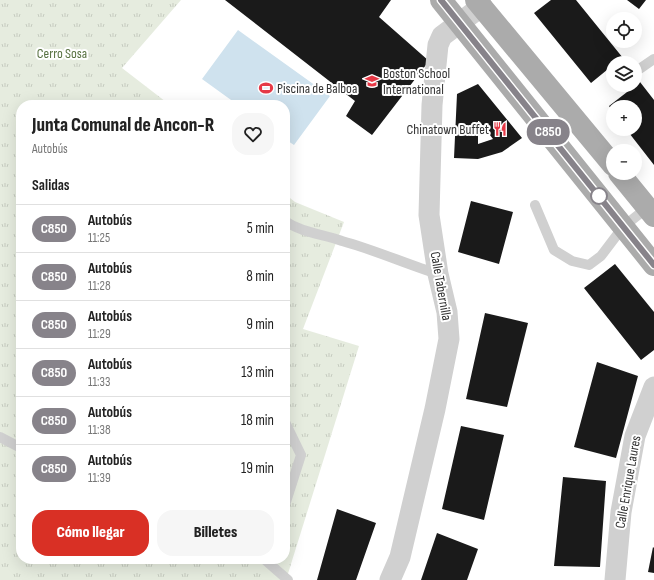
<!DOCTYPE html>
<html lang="es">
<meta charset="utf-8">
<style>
:root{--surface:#fff;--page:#f6f6f6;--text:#222;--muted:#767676;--line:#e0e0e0;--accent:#d93025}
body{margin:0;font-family:"Sofia Sans Condensed",sans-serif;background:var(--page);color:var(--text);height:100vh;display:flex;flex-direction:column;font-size:15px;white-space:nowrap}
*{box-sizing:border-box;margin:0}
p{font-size:13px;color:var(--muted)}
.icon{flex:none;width:22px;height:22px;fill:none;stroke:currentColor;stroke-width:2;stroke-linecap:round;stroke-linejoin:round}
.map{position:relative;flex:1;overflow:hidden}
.sheet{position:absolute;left:16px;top:100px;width:274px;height:464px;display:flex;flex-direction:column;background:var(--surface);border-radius:16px;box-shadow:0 4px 16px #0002}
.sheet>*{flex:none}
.badge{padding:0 8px;border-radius:13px;font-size:14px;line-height:26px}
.buttons{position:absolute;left:606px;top:12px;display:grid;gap:8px}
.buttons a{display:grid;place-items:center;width:36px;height:36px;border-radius:50%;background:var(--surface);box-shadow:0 4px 16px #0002;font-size:20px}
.map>.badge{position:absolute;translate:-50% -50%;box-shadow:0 0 0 2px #fff}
h2{padding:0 16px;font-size:15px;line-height:36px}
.round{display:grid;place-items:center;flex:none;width:42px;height:42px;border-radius:16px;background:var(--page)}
.headline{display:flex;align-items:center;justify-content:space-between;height:68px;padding:0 16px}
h1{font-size:19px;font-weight:800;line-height:30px}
.action{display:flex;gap:8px;margin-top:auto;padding:8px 16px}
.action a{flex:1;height:46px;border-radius:16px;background:var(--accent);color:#fff;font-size:16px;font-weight:800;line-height:46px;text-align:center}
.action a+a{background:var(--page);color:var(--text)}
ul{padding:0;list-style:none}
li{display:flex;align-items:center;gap:12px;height:48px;padding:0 16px;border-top:1px solid var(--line)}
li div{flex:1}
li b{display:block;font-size:15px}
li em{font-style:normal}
li .badge{min-width:44px;font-weight:700;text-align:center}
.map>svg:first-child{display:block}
.park{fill:url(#park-tufts)}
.water{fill:#cfe2ee}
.building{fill:#1a1a1a;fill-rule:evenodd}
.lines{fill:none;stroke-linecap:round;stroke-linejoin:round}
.lane{stroke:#d0d0d0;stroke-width:10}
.street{stroke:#d0d0d0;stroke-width:21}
.primary{stroke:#ababab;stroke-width:22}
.line-casing{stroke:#fff;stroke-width:9}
.line{stroke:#87838a;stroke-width:6}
.stop-dot{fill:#fff;stroke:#87838a;stroke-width:2}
.labels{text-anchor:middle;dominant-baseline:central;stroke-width:4;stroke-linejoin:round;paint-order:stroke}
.park-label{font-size:14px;fill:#56703f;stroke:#fff}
.poi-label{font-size:14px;fill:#333;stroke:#fff;text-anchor:start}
.street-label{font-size:14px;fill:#333;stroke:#fff}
</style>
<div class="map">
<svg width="654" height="580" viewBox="0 0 654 580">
<defs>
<pattern id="park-tufts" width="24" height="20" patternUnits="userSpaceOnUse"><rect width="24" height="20" fill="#e6ecdf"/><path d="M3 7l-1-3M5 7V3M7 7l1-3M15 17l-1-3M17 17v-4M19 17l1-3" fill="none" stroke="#c6cbc0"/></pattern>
</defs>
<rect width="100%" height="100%" fill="#fff"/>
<path class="park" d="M 0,0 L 181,0 L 122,68 L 170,105 L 21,105 L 21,559 L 285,559 L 285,194 L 295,202 L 344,222 L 303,329 L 359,346 L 286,580 L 0,580 Z"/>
<path class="water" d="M 238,30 L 330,96 L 294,145 L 285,139 L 285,105 L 238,105 L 202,79 Z"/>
<path class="building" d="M 225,0 L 391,0 L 379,17 L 429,61 L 372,135 L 346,116 L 355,101 Z
M 551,0 L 576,0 L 623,58 L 613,63 L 613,65 L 591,83 L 534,13 Z
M 627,0 L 646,0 L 639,9 Z
M 640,82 L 654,100 L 654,165 L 626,129 L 635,129 L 635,107 L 613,107 L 613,112 L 609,106 Z
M 478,84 L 522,138 L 502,152 L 478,159 L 454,158 L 457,94 ZM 478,121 L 479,121 L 493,139 L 478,144 Z
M 471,201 L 513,212 L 499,264 L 458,252 Z
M 615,264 L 654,312 L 654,350 L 641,360 L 584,288 Z
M 485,313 L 528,323 L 507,407 L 466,399 Z
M 597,362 L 638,376 L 616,458 L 574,447 Z
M 461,426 L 504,435 L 484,520 L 442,509 Z
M 563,477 L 606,481 L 600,567 L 554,566 Z
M 337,509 L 376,523 L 356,580 L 317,580 Z
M 437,533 L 478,549 L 467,580 L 421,580 Z
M 653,547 L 654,548 L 654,573 L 648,572 Z"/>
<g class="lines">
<path class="lane" d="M 635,72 L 654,59
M 535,205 L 554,250 L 572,261 L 589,265 L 601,256 L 623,227 L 648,207
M 285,221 C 302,233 323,234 342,241 C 375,250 406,264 438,274
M 285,422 L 301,455 L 285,505
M 0,437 L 21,448
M 264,559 L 288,580"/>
<path class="street" d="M 390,580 L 400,557 L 435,409 L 449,339 L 447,312 L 438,274 L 429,215 L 432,105 L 438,45 L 442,36 L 482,6
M 615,580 L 621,512 L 635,436 L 654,387"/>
<path class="primary" d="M 441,0 L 654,265
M 476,0 L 613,165
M 619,173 L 654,216"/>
</g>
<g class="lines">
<defs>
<path id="line" d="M 441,0 L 654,265"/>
</defs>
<use href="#line" class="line-casing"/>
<use href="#line" class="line"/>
</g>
<defs>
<symbol id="school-bare" viewBox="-9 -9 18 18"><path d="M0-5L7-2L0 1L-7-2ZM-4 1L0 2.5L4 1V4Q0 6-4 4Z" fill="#e63946" stroke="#fff" stroke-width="2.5" paint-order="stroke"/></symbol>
<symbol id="stadium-bare" viewBox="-9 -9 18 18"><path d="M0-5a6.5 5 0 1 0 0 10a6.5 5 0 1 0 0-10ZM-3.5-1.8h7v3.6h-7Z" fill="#e63946" stroke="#fff" stroke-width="2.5" paint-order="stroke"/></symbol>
<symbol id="restaurant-bare" viewBox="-9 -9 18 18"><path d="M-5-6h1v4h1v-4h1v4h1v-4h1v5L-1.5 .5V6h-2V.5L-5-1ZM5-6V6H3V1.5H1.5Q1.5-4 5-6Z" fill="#e63946" stroke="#fff" stroke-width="2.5" paint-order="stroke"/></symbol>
</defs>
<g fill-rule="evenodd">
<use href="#school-bare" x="362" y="71" width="20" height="20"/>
<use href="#stadium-bare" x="256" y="78" width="20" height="20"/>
<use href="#restaurant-bare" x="490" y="119" width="20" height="20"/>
</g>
<circle class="stop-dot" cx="599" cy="196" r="8"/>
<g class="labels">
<g class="park-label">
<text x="62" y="53">Cerro Sosa</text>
</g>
<g class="poi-label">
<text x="383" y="73">Boston School<tspan x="383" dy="16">International</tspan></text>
<text x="277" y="88">Piscina de Balboa</text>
<text x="489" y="129" text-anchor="end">Chinatown Buffet</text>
</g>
<g class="street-label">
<text transform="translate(441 286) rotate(80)">Calle Tabernilla</text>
<text transform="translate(628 482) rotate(-80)">Calle Enrique Laures</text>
</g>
</g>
</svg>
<div class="buttons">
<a><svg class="icon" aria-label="locate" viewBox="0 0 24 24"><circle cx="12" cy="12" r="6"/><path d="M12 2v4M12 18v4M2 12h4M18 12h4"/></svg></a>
<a><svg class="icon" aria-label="layers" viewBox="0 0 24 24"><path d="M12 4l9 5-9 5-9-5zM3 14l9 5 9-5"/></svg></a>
<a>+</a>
<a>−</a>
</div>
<b class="badge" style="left:548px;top:132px;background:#87838a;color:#fff">C850</b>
<section class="sheet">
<div class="headline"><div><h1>Junta Comunal de Ancon-R</h1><p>Autobús</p></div><a class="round"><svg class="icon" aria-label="heart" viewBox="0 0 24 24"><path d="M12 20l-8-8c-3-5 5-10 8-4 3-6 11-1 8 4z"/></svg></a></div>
<h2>Salidas</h2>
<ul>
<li><span class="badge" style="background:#87838a;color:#fff">C850</span><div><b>Autobús</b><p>11:25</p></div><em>5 min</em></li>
<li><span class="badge" style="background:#87838a;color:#fff">C850</span><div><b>Autobús</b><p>11:28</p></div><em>8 min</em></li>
<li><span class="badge" style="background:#87838a;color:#fff">C850</span><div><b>Autobús</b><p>11:29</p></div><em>9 min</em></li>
<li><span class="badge" style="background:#87838a;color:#fff">C850</span><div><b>Autobús</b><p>11:33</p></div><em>13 min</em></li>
<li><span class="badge" style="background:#87838a;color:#fff">C850</span><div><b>Autobús</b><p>11:38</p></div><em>18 min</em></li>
<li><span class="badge" style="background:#87838a;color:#fff">C850</span><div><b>Autobús</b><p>11:39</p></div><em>19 min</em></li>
</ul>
<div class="action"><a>Cómo llegar</a><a>Billetes</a></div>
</section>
</div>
